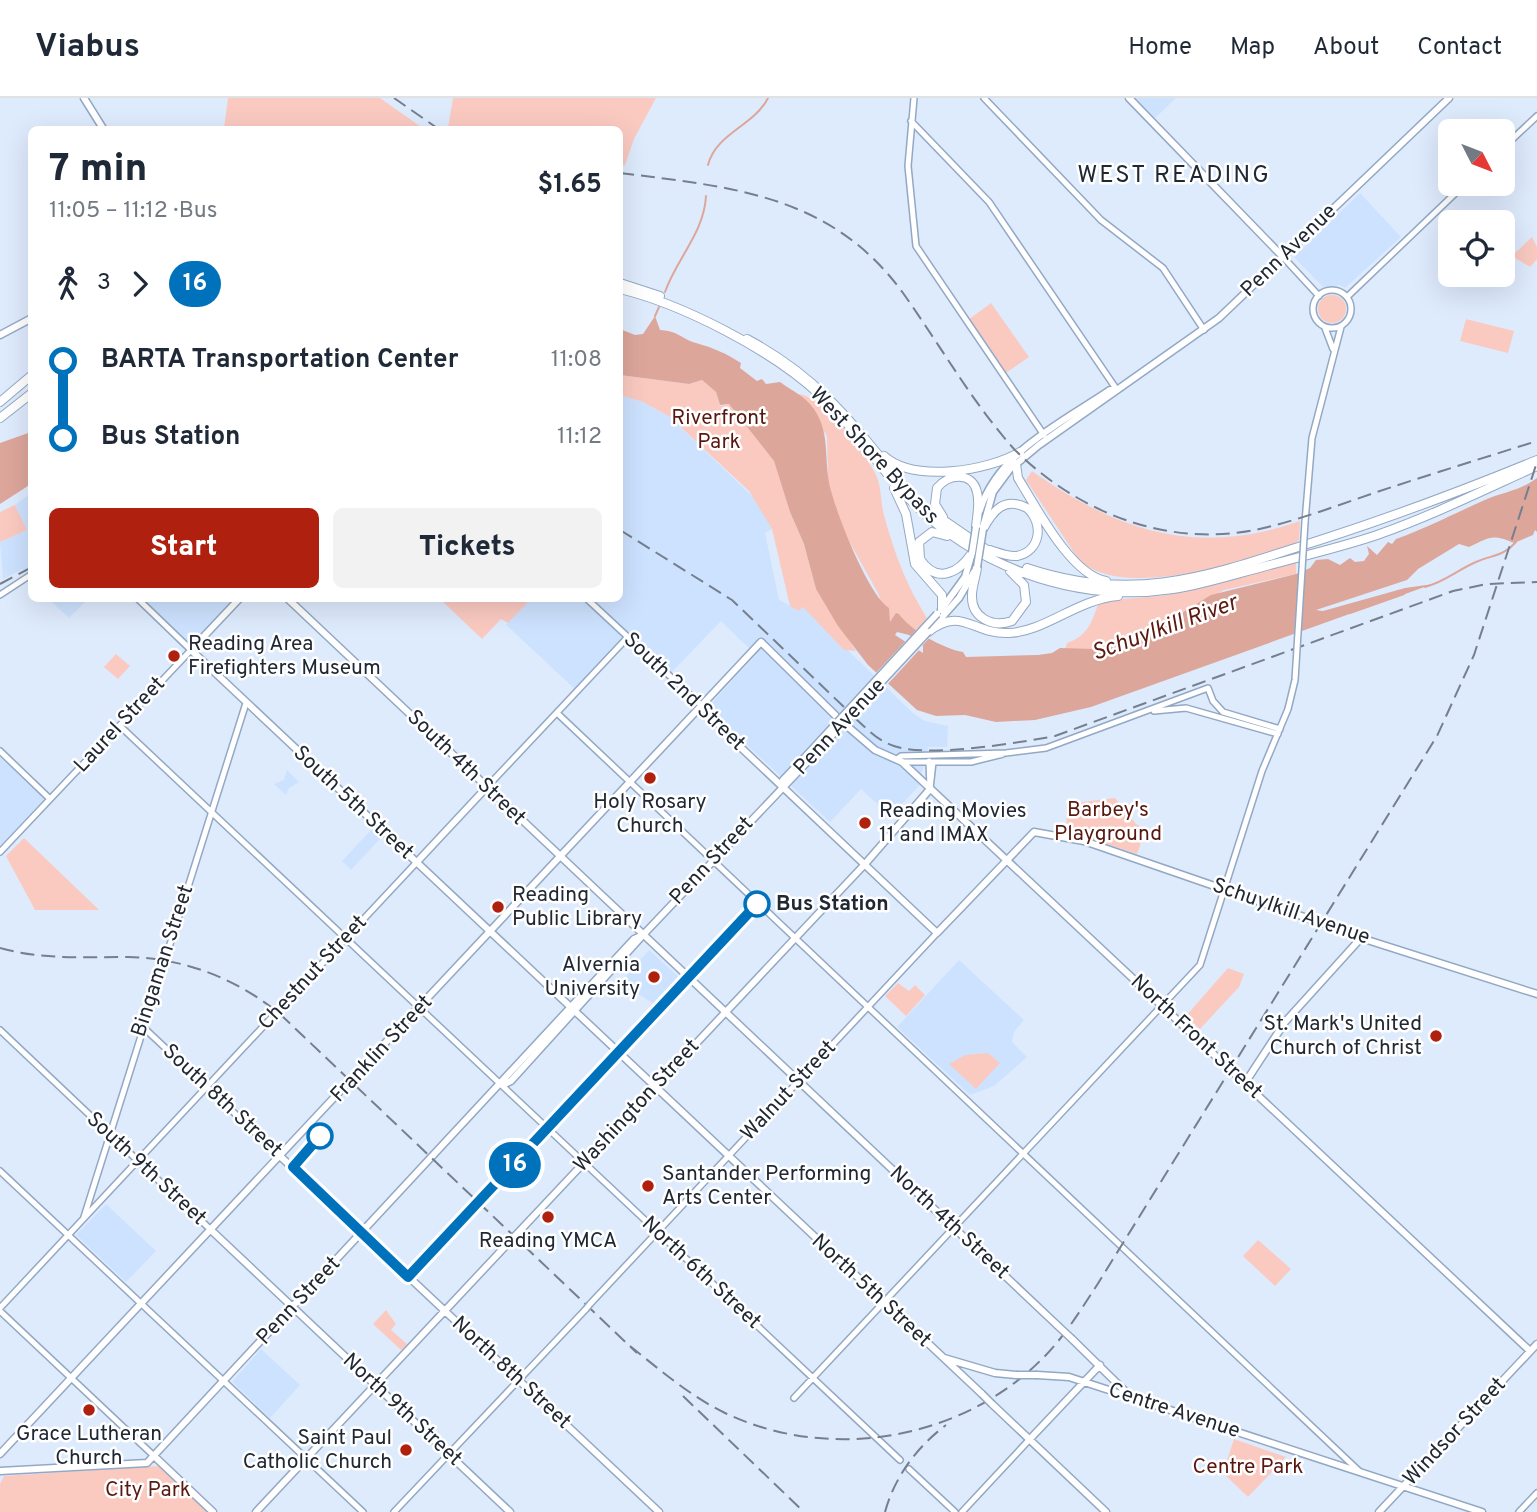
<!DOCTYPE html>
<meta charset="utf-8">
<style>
:root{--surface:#fff;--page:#f2f2f3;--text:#1f2937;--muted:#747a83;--line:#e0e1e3;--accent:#af210e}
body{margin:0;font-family:Overpass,sans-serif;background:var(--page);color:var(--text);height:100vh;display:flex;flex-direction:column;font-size:26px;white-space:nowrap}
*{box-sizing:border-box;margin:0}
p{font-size:23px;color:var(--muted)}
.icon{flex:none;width:38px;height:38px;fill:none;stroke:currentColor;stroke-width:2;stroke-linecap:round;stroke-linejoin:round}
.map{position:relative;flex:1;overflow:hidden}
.panel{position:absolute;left:28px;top:28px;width:595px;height:476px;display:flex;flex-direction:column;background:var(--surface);border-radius:10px;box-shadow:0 7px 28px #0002}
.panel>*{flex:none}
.badge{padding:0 14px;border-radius:23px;font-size:24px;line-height:46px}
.needle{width:46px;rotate:132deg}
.tools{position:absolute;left:1438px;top:21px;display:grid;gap:14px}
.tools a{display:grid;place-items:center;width:77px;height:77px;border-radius:10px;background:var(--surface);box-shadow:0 7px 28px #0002;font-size:35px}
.map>.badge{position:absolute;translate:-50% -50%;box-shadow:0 0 0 4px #fff}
.legs{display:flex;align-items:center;gap:10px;height:77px;padding:0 21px;font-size:23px}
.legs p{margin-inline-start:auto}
.head{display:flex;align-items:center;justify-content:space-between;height:119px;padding:0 21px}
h1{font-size:38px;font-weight:800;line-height:52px}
.cta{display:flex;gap:14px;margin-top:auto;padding:14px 21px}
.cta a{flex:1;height:80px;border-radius:10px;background:var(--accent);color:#fff;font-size:28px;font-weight:800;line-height:80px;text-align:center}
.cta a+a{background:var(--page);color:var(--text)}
ul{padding:0 21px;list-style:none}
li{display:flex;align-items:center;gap:24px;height:77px;font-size:26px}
li i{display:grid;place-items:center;width:10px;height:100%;margin:0 9px;background:currentColor}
li i::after{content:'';width:18px;height:18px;margin:-9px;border:5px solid;border-radius:50%;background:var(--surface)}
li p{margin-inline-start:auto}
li:first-child i{background:linear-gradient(#0000 50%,currentColor 0)}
li:last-child i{background:linear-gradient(currentColor 50%,#0000 0)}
header{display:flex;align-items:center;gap:42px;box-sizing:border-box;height:98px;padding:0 35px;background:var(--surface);border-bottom:2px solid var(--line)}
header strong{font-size:33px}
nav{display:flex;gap:38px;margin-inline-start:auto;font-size:24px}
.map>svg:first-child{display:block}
.built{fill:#cde2ff}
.green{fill:#facac1}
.water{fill:#dda69b;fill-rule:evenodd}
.pier{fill:#deebfd}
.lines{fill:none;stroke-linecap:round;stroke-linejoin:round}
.stream{stroke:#dda69b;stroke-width:2}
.minor-casing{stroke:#93a8c4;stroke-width:8}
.major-casing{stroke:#93a8c4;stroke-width:9}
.highway-casing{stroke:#93a8c4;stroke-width:10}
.minor{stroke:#fff;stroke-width:5}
.major{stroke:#fff;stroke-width:6}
.highway{stroke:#fff;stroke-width:8}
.rail{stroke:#757f8d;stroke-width:2;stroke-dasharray:14 7;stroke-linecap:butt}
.minor-bridge-casing{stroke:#93a8c4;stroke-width:8;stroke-linecap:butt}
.major-bridge-casing{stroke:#93a8c4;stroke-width:9;stroke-linecap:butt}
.minor-bridge{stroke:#fff;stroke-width:5}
.major-bridge{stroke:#fff;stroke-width:6}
.line-1-casing{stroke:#fff;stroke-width:16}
.line-1{stroke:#0072bc;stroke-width:10}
.poi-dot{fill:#af210e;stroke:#fff;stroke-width:2.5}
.stop-1-dot{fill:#fff;stroke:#0072bc;stroke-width:3.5}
.labels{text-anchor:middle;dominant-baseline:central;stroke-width:5;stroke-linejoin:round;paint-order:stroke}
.street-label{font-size:21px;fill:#202833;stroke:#fff}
.park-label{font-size:21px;fill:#59180f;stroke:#fff}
.poi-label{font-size:21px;fill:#202833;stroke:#fff;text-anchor:start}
.stop-label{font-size:21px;font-weight:bold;fill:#202833;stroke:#fff;text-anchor:start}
.water-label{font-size:23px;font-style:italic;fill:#5b1910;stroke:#fff}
.quarter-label{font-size:24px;letter-spacing:2px;fill:#202833;stroke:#fff}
</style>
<header>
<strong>Viabus</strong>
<nav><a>Home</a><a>Map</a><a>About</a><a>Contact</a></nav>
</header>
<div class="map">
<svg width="1537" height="1414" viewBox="0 0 1537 1414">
<rect width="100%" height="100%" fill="#deebfd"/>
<path class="built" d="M 1134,0 L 1176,0 L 1154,21 Z
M 1360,95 L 1401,139 L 1345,190 L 1340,187 L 1323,189 L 1294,159 Z
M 620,297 L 643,304 L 670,319 L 754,400 L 772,431 L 765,435 L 779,502 L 799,512 L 803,509 L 914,616 L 925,623 L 948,628 L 947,649 L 928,649 L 919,688 L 890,718 L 861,691 L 830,724 L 707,610 L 756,557 L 721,523 L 668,578 L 627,540 L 577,593 L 506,527 L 531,501 L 620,500 Z
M 31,395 L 31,485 L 23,471 L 3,481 L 0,444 L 27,432 L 15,407 Z
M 48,501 L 88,501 L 69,520 Z
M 144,501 L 235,501 L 190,546 Z
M 0,659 L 45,701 L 0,748 Z
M 287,672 L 299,684 L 289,690 L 286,697 L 274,686 L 284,682 Z
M 371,732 L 380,741 L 351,772 L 342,763 Z
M 649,852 L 680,880 L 654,906 L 635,894 L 627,881 L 627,877 Z
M 959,862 L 1024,922 L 1014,934 L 1012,944 L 1027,959 L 994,988 L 970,997 L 897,929 Z
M 106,1106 L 156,1153 L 126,1184 L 76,1137 Z
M 261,1251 L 300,1287 L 270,1320 L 232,1284 Z"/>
<path class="green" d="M 228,0 L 380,0 L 424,31 L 224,31 Z
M 453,0 L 656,0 L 634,41 L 625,67 L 620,67 L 620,32 L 452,31 L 448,30 Z
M 1532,139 L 1537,149 L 1537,161 L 1530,169 L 1512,158 Z
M1318 211a14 14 0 1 1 28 0a14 14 0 1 1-28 0Z
M 991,205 L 1029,259 L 1003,277 L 968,222 Z
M 1466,221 L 1514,233 L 1508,255 L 1460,243 Z
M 620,277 L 689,286 L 702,282 L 716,294 L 720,308 L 729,306 L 774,362 L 790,414 L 804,446 L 816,491 L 856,553 L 844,552 L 803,509 L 799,513 L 790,508 L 772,431 L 749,393 L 670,319 L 643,304 L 620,297 Z
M 799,296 C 826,300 862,350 875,375 C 882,387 880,403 884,417 C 894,454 906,487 927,520 L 917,532 L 907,528 L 899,516 L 890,526 L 878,495 L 845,436 L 834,406 L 828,381 L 827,338 Z
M 1032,373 C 1119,434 1196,459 1300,423 L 1299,442 C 1291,450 1275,453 1264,456 C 1221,471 1110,500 1077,459 L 1026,382 Z
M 15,407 L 27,432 L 0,444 L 0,414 Z
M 1296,464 L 1296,476 L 1224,492 L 1143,539 L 1094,551 L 1065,552 L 1067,545 C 1088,538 1093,522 1099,503 L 1160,498 L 1200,490 Z
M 440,501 L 531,501 L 508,525 L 501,521 L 482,541 Z
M 116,556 L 130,568 L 118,581 L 104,569 Z
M 1115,700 L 1136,726 L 1146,731 L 1137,756 L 1067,733 L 1066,706 Z
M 24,740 L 96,809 L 99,812 L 35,812 L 6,758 Z
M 1228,870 L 1244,876 L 1239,889 L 1200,931 L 1186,918 Z
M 898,885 L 909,893 L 915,887 L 925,897 L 906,918 L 885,898 Z
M 988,955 L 1000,965 L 976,991 L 949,966 L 965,957 Z
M 1258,1142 L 1291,1171 L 1275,1188 L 1243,1158 Z
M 386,1212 L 396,1226 L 391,1232 L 407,1246 L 401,1252 L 373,1226 Z
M 1234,1341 L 1286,1359 L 1248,1399 L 1223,1375 Z
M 159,1368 L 209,1414 L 0,1414 L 0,1386 L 4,1378 Z"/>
<path class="water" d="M 655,218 L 660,232 C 679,233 683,242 696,245 C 714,250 725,255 741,265 L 740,270 L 757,283 L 762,281 L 766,286 L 780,284 C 792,293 805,298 814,311 C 830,335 824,357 829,384 C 834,411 868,497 889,510 L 890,524 L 896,515 L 899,516 C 910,532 944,551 963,554 L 966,559 L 1038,557 L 1052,555 L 1060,550 L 1094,551 L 1143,539 L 1211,497 L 1296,476 L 1310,470 L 1316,462 L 1328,461 L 1340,467 L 1350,460 L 1355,464 L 1364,463 L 1369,456 L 1367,448 L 1377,457 L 1388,444 L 1392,446 L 1396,441 C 1427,430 1455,415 1487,401 C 1505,394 1521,392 1537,380 L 1537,434 L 1535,432 L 1533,437 L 1514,445 C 1491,435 1489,440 1469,449 L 1459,446 L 1418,471 L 1407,482 L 1316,512 L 1323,513 L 1405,490 L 1433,486 L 1091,609 L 1035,622 L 996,624 L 965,617 L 936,618 L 917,612 L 868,567 L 838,528 L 816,491 L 804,446 L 790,414 L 774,363 L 729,306 L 720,307 L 716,294 L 702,282 L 689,286 L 620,277 L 620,231 L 635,237 L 643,236 ZM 897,534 L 909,537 L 923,548 L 923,555 L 895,537 Z
M 31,334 L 31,386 L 0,406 L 0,345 Z"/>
<path class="pier" d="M 919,529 L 923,534 L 933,536 L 920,550 L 912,544 L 920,551 L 886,588 L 874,577 Z"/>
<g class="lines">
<path class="stream" d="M 708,67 C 716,35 754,28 768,0
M 665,194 C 677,160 704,135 706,98
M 655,218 L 659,209
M 1425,489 C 1445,484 1459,471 1476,464 C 1492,457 1504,458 1516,444
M 1350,515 L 1404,496"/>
<defs>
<path id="minor" d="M 914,0 L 908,68 L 916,148 L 1044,337
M 984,0 L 1101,122 L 1163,170 L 1204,232
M 911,23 L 989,104 L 1117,292
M 1503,50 L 1537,18
M 1283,159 L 1319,198
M1313 211a19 19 0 1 1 38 0a19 19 0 1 1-38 0Z
M 1347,199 L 1465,86
M 1325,230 L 1333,251
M 1305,424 L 1312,340 L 1341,229
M 0,497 L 32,476
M 586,500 L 702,608
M 1154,613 L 1186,610 L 1278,636
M 557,615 L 1359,1373
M 120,628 L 900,1362
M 0,653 L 50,701
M 897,661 L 901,658 L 1006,655 L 1046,650 L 1208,590 L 1213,603 L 1223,614 L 1280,631
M 929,663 L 930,691
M 902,664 L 971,664 L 1003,656
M 486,690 L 627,540
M 930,691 L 933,664
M 0,754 L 191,552 L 137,500
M 142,928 L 281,1059
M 0,932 L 212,1133
M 0,1073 L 363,1414
M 84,1119 L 246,605
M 590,1206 L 937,835
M 0,1210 L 416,765
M 0,1213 L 154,1358
M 794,1300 L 1200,867 L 1262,673 L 1288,611
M 909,1371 L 955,1414
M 394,1414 L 586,1211
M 962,1414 L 1029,1342
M 1519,1414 L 1537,1395"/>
<path id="major" d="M 84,0 L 104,32
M 1129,0 L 1283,159
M 0,237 L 32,220
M 980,412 C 998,354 1063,324 1110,292 L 1117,292
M 983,429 L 993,394 L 1010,371 L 1039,347 L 1219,220 L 1449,0
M 240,500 L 191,552 L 982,1296
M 287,500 L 1057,1227
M 941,512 L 965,479 L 972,455
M 935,527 L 959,500 L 974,474
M 702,608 L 734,643 L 937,835 L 1034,734 L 1084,743 L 1310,821
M 847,628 L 875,652 L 902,664 L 1223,965
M 782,688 L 783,682 L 807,657
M 416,765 L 486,690
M 1329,827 L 1361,840 L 1537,896
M 1236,977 L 1530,1253
M 1245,985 L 1285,924 L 1361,840
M 503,987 L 511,983 L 643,837 L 810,661
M 281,1059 L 659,1414
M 530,1122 L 865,766 L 930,691
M 212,1133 L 510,1414
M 1072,1241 L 1130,1298
M 944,1260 L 995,1275 L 1016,1277
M 1037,1277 L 1069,1279 L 1482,1414
M 992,1306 L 1106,1414
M 1029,1342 L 1100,1267
M 0,1356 L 761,544 L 836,618
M 154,1358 L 213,1414
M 0,1373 L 147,1365 L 634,841 L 643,837
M 256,1414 L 499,1155
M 1379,1414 L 1537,1246"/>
<path id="highway" d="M 620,185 L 660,198
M 620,191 C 682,206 772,252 819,296 C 850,324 873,361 901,392 C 968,467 1073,506 1173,491 C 1206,486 1238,475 1270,467 C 1306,457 1342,449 1377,437 C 1431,418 1484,392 1537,368
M 747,241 C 814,277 846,317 893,375
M 0,304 L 32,277
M 0,320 L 32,295
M 884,358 C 914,385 988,373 1020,354
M 1016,366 L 1018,380 C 1036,409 1071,477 1106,483
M 894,390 L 906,416 L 915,466 L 942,497 L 942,511
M 926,410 L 993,456
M 943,419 L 935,406 L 937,390 C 948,376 972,373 977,394 C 980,405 977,418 976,429
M 983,431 C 993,413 1004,398 1027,410 C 1044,425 1041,453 1017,458 C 1008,459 999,455 990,452
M 947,438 L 932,434 L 919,444 L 920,461 C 936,486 958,476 972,455
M 977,469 C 976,479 972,488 972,497 C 971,520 993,530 1012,523 L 1026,504 L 1024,487 L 1010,473
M 1027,470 C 1137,507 1213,476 1317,443 C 1392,419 1464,392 1537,362
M 928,534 C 962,507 973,537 1009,535 C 1044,534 1078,501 1118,498"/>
</defs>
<use href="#minor" class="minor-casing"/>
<use href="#major" class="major-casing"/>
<use href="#highway" class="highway-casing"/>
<use href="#minor" class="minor"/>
<use href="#major" class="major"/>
<use href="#highway" class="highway"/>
<path class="rail" d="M 394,0 L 440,32
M 620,75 C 731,89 831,96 903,195 C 940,247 972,304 1014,351 C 1080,417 1175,453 1268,429 C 1304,420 1339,407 1374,395 C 1428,377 1483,360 1537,343
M 620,432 L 732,502 L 844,609
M 0,486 L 32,469
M 855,620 C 867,631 878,643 894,648 C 928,660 1017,645 1055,638 L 1453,493 L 1487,486 L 1537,484
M 0,850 C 43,862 84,859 128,859 C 184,860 238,881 281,917 L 637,1255
M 630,1248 C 660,1272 690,1298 725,1315 C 828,1364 958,1343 1040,1263 C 1063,1241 1080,1213 1097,1187 L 1437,638 L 1474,557 L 1537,364
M 683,1298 L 804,1414
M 885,1414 C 895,1378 917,1349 946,1327"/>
<defs>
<path id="minor-bridge" d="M 1288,611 L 1295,582 L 1305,424
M 586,1211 L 590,1206"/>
<path id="major-bridge" d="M 972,455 L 976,429
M 977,469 L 983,431
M 807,657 L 937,516
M 810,661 L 928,534
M 1310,821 L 1329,827
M 1223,965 L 1236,977
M 499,1155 L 530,1122
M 1057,1227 L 1072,1241
M 1016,1277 L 1037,1277
M 982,1296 L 992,1306"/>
</defs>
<use href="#minor-bridge" class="minor-bridge-casing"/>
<use href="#major-bridge" class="major-bridge-casing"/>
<use href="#minor-bridge" class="minor-bridge"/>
<use href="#major-bridge" class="major-bridge"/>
</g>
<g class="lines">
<defs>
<path id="line-1" d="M 320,1038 L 293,1069 L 408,1179 L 757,806"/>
</defs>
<use href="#line-1" class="line-1-casing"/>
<use href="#line-1" class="line-1"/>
</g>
<g class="poi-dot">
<circle cx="174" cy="558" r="7"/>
<circle cx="650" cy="680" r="7"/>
<circle cx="865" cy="725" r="7"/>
<circle cx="498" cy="809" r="7"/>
<circle cx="654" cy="879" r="7"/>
<circle cx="1436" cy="938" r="7"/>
<circle cx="648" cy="1088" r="7"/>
<circle cx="548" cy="1119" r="7"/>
<circle cx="89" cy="1312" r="7"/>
<circle cx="406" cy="1352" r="7"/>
</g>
<g class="stop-1-dot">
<circle cx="757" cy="806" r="12"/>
<circle cx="320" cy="1038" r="12"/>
</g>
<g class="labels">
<g class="street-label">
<text transform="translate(1289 153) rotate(-44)">Penn Avenue</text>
<text transform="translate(874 358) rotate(47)">West Shore Bypass</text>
<text transform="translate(684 594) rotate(44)">South 2nd Street</text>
<text transform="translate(120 627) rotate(-47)">Laurel Street</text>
<text transform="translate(840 629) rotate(-47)">Penn Avenue</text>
<text transform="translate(466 670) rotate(44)">South 4th Street</text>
<text transform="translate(353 705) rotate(43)">South 5th Street</text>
<text transform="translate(712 763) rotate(-47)">Penn Street</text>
<text transform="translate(1291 814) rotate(19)">Schuylkill Avenue</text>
<text transform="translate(163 863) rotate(-72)">Bingaman Street</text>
<text transform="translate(313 875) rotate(-47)">Chestnut Street</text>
<text transform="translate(1196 939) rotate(43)">North Front Street</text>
<text transform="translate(382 951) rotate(-47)">Franklin Street</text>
<text transform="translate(789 993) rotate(-47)">Walnut Street</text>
<text transform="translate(222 1003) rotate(43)">South 8th Street</text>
<text transform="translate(637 1008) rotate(-47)">Washington Street</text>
<text transform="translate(146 1071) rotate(43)">South 9th Street</text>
<text transform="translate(949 1125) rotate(43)">North 4th Street</text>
<text transform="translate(701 1175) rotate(43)">North 6th Street</text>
<text transform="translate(871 1193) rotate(43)">North 5th Street</text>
<text transform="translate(299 1203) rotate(-47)">Penn Street</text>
<text transform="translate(511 1275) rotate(43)">North 8th Street</text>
<text transform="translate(402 1312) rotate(43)">North 9th Street</text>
<text transform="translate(1174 1313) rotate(18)">Centre Avenue</text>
<text transform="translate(1455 1334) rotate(-47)">Windsor Street</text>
</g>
<g class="park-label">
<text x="719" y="320">Riverfront<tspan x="719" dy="24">Park</tspan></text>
<text x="1108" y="712">Barbey's<tspan x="1108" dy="24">Playground</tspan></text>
<text x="1248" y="1369">Centre Park</text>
<text x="148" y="1392">City Park</text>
</g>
<g class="poi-label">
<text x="188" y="546">Reading Area<tspan x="188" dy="24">Firefighters Museum</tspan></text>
<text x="650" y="704" text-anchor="middle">Holy Rosary<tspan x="650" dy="24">Church</tspan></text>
<text x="879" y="713">Reading Movies<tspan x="879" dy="24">11 and IMAX</tspan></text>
<text x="512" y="797">Reading<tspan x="512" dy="24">Public Library</tspan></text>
<text x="640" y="867" text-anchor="end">Alvernia<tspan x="640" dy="24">University</tspan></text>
<text x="1422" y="926" text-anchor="end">St. Mark's United<tspan x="1422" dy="24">Church of Christ</tspan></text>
<text x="662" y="1076">Santander Performing<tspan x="662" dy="24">Arts Center</tspan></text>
<text x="548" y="1143" text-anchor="middle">Reading YMCA</text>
<text x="89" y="1336" text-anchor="middle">Grace Lutheran<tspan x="89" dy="24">Church</tspan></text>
<text x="392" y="1340" text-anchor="end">Saint Paul<tspan x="392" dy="24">Catholic Church</tspan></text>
</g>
<g class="stop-label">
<text x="776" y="806">Bus Station</text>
</g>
<g class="water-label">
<text transform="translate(1165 531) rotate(-20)">Schuylkill River</text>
</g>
<g class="quarter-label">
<text x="1174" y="78">WEST READING</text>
</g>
</g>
</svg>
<div class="tools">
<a><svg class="needle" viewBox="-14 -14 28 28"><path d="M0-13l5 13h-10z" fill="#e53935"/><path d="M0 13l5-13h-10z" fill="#747a83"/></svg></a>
<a><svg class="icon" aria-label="locate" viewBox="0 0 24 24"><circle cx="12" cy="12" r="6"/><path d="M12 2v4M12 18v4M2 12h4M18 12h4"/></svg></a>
</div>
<b class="badge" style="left:515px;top:1067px;background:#0072bc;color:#fff">16</b>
<section class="panel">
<div class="head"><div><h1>7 min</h1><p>11:05 – 11:12 · Bus</p></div><b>$1.65</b></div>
<div class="legs"><svg class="icon" aria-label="walk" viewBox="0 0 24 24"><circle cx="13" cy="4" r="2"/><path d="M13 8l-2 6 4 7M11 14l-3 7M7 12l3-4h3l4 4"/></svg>3<svg class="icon" aria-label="forward" viewBox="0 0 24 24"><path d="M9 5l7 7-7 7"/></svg><b class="badge" style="background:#0072bc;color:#fff">16</b></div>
<ul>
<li><i style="color:#0072bc"></i><b>BARTA Transportation Center</b><p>11:08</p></li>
<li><i style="color:#0072bc"></i><b>Bus Station</b><p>11:12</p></li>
</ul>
<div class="cta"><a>Start</a><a>Tickets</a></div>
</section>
</div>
